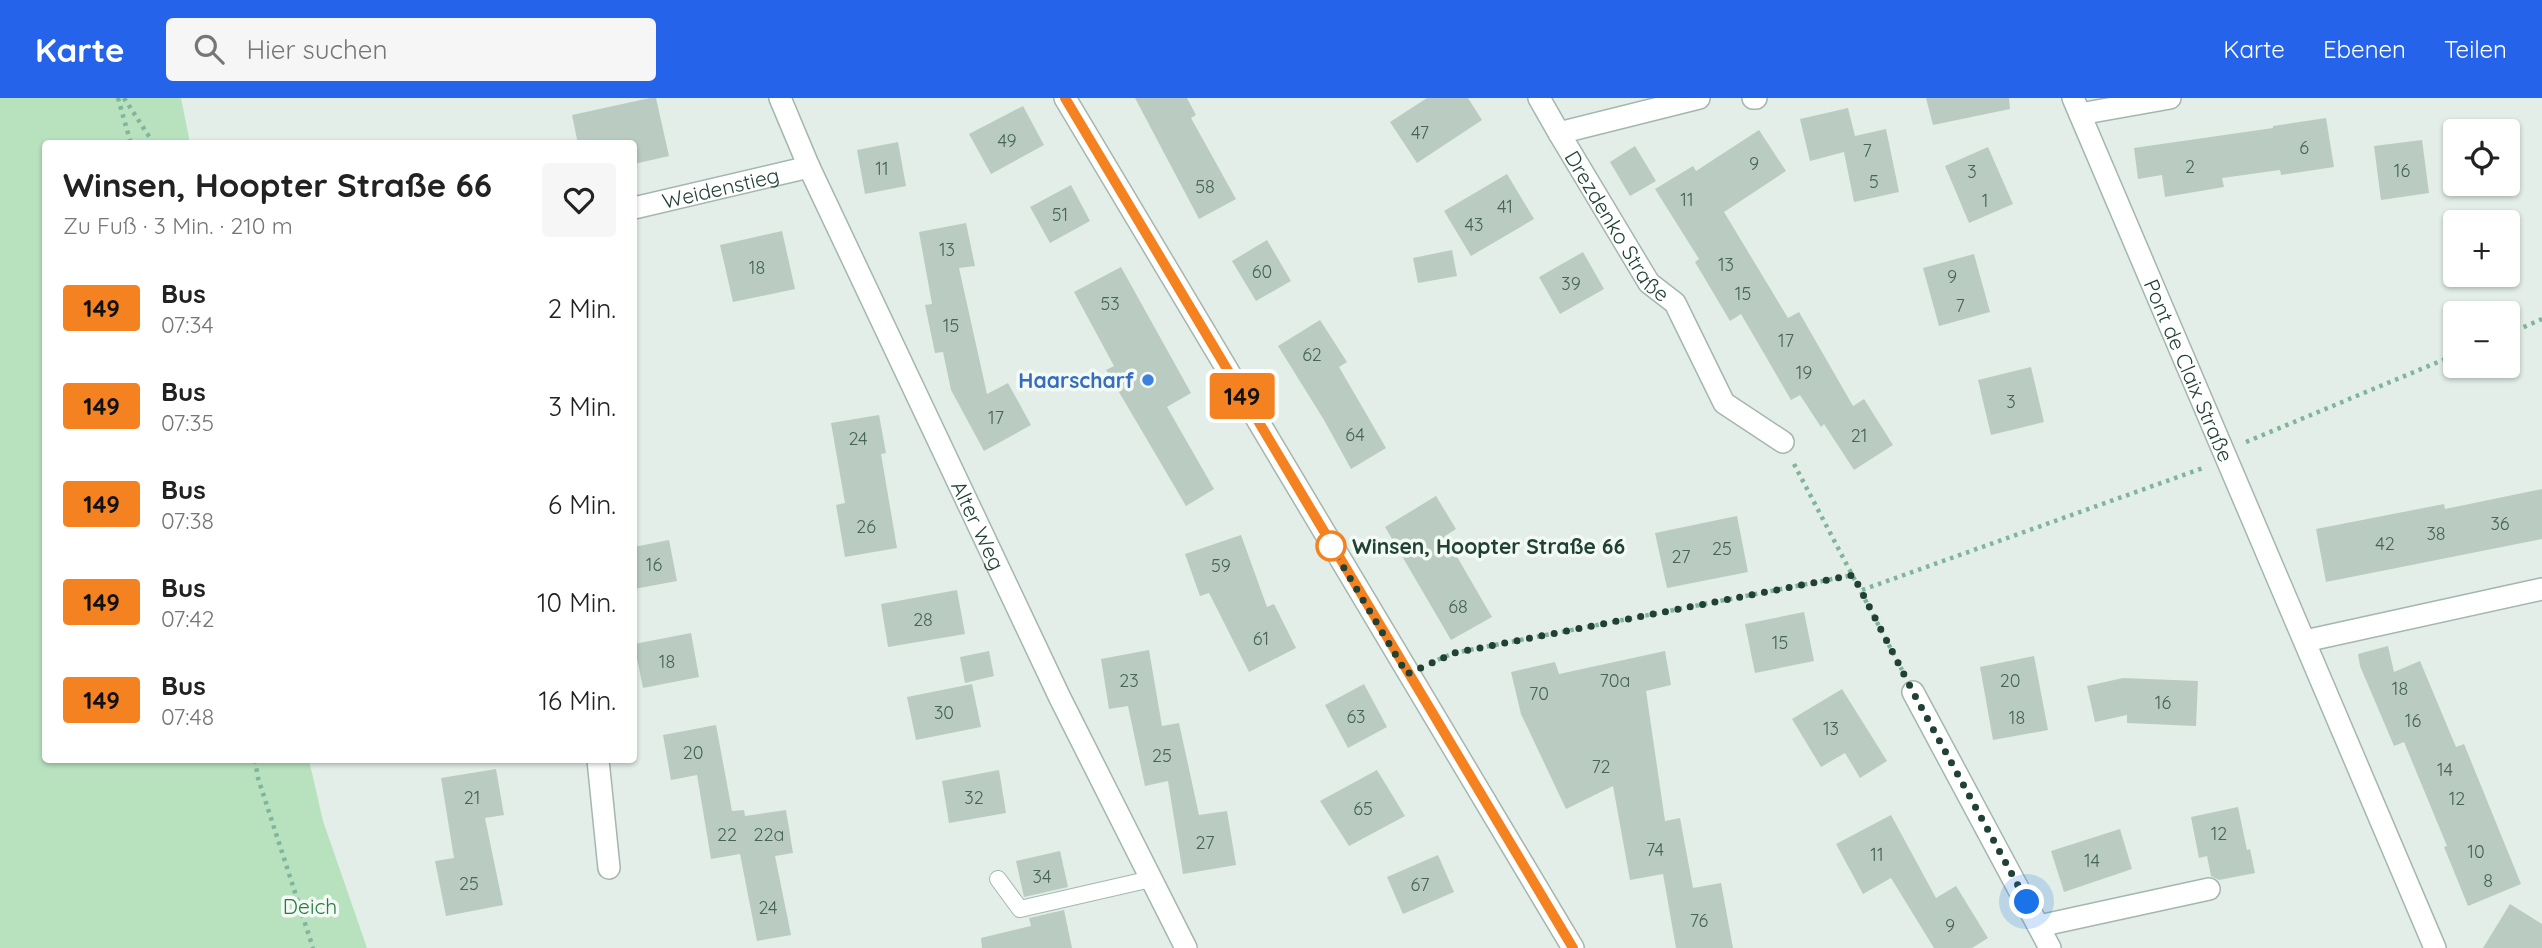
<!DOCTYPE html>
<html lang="de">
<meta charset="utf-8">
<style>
:root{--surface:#fff;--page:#f6f6f6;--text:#222;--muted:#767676;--accent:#2563eb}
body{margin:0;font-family:Quicksand,sans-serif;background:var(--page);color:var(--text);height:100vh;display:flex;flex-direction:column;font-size:26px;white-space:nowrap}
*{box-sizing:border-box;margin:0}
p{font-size:23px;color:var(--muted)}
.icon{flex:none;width:38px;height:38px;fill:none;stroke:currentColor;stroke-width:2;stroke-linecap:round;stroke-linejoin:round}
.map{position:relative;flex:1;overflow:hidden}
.sheet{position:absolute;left:42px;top:42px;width:595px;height:623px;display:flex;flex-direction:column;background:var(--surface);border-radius:7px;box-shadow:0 2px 5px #0004}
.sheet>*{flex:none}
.badge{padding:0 14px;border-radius:5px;font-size:24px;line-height:46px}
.fabs{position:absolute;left:2443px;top:21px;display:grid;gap:14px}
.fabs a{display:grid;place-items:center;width:77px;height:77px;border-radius:7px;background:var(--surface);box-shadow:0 2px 5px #0004;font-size:35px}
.you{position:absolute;width:35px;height:35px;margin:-18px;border:5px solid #fff;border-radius:50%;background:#1a73e8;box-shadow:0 0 0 10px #1a73e833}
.map>.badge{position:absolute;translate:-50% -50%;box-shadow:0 0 0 4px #fff}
.round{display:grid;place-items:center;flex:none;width:74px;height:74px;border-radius:7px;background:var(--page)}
.headline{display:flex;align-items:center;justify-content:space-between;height:119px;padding:0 21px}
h1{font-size:33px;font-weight:800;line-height:52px}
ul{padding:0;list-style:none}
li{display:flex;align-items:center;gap:21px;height:98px;padding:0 21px}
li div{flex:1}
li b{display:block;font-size:26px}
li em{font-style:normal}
li .badge{min-width:77px;font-weight:700;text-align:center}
header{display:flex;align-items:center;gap:42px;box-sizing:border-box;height:98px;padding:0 35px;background:var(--accent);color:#fff}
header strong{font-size:33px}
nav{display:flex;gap:38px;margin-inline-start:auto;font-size:24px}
.search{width:490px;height:63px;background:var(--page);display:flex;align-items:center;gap:18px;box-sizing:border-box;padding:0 24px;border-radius:7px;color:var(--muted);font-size:26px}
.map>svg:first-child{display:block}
.green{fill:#b8e1be}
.building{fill:#baccc2}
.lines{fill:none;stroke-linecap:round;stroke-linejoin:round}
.service-casing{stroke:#a4b7ae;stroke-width:18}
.minor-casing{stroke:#a4b7ae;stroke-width:24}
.tertiary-casing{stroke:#a4b7ae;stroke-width:24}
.path{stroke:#7fb59d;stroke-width:4.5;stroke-dasharray:3.5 5;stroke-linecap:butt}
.service{stroke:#fff;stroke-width:16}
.minor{stroke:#fff;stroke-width:21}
.tertiary{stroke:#fff;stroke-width:21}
.line-casing{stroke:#fff;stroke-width:16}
.line{stroke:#f58220;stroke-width:10}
.walk{stroke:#204134;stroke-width:7;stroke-dasharray:0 12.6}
.shop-dot{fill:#3f7fe0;stroke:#f3faf5;stroke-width:2.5}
.stop-dot{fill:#fff;stroke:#f58220;stroke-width:3.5}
.labels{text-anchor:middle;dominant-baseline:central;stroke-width:7;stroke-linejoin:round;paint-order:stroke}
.number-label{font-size:18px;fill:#466458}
.street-label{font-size:21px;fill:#204134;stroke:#f3faf5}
.shop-label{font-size:21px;font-weight:bold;fill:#366cbe;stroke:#f3faf5;text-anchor:end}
.stop-label{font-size:21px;font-weight:bold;fill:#204134;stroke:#f3faf5;text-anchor:start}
.park-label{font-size:21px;fill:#257c3d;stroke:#f3faf5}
</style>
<header>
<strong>Karte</strong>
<div class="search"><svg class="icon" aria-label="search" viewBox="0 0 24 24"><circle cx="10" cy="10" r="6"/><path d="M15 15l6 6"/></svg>Hier suchen</div>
<nav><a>Karte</a><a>Ebenen</a><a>Teilen</a></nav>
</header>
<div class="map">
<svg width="2542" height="850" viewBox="0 0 2542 850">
<rect width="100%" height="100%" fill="#e2eee7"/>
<path class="green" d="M 0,0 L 181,0 L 190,45 L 46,46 L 46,662 L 309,662 L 323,723 L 367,850 L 0,850 Z"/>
<path class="building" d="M 650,0 L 656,0 L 669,58 L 634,66 L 634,46 L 578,46 L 572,17 Z
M 1135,0 L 1187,0 L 1196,17 L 1191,20 L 1236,101 L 1199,121 Z
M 1427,0 L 1468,0 L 1482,22 L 1417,65 L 1390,24 Z
M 1926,0 L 2009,0 L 2010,11 L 1933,27 Z
M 1023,8 L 1044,47 L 991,76 L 969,36 Z
M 1848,10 L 1855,38 L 1886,31 L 1899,94 L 1854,104 L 1844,54 L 1810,63 L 1800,21 Z
M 2326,20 L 2334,69 L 2281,77 L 2280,72 L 2222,80 L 2224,89 L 2165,99 L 2162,77 L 2138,81 L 2134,50 L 2273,30 L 2273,28 Z
M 1759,32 L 1786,73 L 1724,114 L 1788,220 L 1799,214 L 1853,308 L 1864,301 L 1893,347 L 1854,372 L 1824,326 L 1821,329 L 1800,297 L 1791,302 L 1741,216 L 1730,223 L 1695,164 L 1699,161 L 1655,91 L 1693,68 L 1696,73 Z
M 2422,42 L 2429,95 L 2381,102 L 2374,48 Z
M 898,44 L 906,88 L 865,96 L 857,52 Z
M 1635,48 L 1656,83 L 1630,98 L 1610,64 Z
M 1988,49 L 2013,106 L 1969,125 L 1945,68 Z
M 1507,76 L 1534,121 L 1471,158 L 1444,113 Z
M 1071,87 L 1090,123 L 1050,145 L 1030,109 Z
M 966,125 L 975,168 L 959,170 L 987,296 L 1008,285 L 1031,327 L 984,353 L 951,292 L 943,254 L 935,255 L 925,207 L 932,206 L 919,134 Z
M 782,133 L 795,191 L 733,204 L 720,147 Z
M 1267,142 L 1291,183 L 1256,203 L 1232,163 Z
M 1452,152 L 1457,178 L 1418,185 L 1413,160 Z
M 1583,154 L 1604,191 L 1560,216 L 1539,179 Z
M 1974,156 L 1990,214 L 1939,228 L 1923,170 Z
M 1121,169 L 1191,295 L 1167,309 L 1214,391 L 1186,408 L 1106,272 L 1114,268 L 1074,194 Z
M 1320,222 L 1347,264 L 1339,269 L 1386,350 L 1351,371 L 1324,322 L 1278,248 Z
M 2031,269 L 2044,324 L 1991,337 L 1978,282 Z
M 879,317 L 886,355 L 881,356 L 897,450 L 845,459 L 836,407 L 845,405 L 831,325 Z
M 2542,391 L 2542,441 L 2326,484 L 2316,431 L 2444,406 L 2445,411 Z
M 1436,398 L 1456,431 L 1445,438 L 1492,519 L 1451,542 L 1385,429 Z
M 1737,418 L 1748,474 L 1667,490 L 1655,435 Z
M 1241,437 L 1267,509 L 1274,506 L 1296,550 L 1249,574 L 1209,495 L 1200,498 L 1185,456 Z
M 669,442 L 677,483 L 634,491 L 634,449 Z
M 957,492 L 965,536 L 888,549 L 881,506 Z
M 1804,514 L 1814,563 L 1755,575 L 1745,526 Z
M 691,535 L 699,579 L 643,590 L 634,546 Z
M 2388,548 L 2394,574 L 2420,563 L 2456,649 L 2464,646 L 2521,786 L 2468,808 L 2444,749 L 2447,748 L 2404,644 L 2394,648 L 2360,568 L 2358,556 Z
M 1149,552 L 1162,628 L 1179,625 L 1199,717 L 1227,713 L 1236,767 L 1183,776 L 1168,683 L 1145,688 L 1128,608 L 1109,611 L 1101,561 Z
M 989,553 L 994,578 L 965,585 L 960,559 Z
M 1665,553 L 1671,587 L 1646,593 L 1665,723 L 1680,720 L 1693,790 L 1721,785 L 1733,850 L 1676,850 L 1663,776 L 1630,782 L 1613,688 L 1566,711 L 1521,616 L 1511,574 L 1555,564 L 1559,576 Z
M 2034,558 L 2048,632 L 1993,642 L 1980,569 Z
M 2123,580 L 2198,583 L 2196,628 L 2127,625 L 2127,617 L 2095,624 L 2087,588 Z
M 972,586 L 981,629 L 916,642 L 907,599 Z
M 1364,586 L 1387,629 L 1348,650 L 1325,607 Z
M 1842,591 L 1887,663 L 1860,680 L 1845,655 L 1821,669 L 1792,621 Z
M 716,627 L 732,713 L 744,712 L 745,718 L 786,712 L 793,755 L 775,758 L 791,837 L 757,843 L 740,756 L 711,761 L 697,677 L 671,682 L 663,637 Z
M 496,671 L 504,717 L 485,720 L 503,807 L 446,818 L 435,763 L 454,760 L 441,680 Z
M 999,672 L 1006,715 L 949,725 L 942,683 Z
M 1377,672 L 1405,718 L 1349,748 L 1320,703 Z
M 2238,709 L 2247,752 L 2250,751 L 2255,775 L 2219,782 L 2211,778 L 2207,758 L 2199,760 L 2191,719 Z
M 1891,717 L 1936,800 L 1956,788 L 1988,840 L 1972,850 L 1934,850 L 1891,780 L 1863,796 L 1836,746 Z
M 2120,731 L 2132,771 L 2064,794 L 2051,753 Z
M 1060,753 L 1068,789 L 1024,799 L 1016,763 Z
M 1438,757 L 1454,794 L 1403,816 L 1387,779 Z
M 2510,806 L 2542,826 L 2542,850 L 2483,850 Z
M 1064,812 L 1072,850 L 982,850 L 981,840 L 1031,828 L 1029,820 Z"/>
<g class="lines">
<defs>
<path id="service" d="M 998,781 L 1020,811 L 1151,781"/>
<g id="minor">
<path id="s1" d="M 780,0 L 809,69 L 1060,600 L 1186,850"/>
<path d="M 1539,0 L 1559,35 L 1699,0"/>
<path d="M 1753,0 L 1756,0"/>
<path id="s2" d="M 2073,0 L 2435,850"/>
<path d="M 2080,16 L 2170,0"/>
<path id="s3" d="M 1559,35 L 1649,185 L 1675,205 L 1724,305 L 1783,344"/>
<path id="s4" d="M 634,110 L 809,69"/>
<path d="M 2305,543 L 2542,491"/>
<path d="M 1913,594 L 2050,850"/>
<path d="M 598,662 L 609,770"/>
<path d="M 2039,828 L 2209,791"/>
</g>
<path id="tertiary" d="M 1065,0 L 1573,850"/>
</defs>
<use href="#service" class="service-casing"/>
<use href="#minor" class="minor-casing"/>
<use href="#tertiary" class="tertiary-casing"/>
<path class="path" d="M 118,0 L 131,46
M 124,0 L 154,46
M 2508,236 L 2542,221
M 2246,344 L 2455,257
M 1794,366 L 1902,572
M 1862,492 L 2203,370
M 1430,565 L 1454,555 L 1853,477
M 255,662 L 258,680 L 313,850"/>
<use href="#service" class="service"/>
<use href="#minor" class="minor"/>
<use href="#tertiary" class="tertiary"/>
</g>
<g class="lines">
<defs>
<path id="line" d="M 1065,0 L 1573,850"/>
</defs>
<use href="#line" class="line-casing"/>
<use href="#line" class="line"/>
<path class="walk" d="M 1331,448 L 1407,576 L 1454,555 L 1853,477 L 1913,594 L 2027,804"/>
</g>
<circle class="shop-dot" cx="1148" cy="282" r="7"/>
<circle class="stop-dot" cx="1331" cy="448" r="14"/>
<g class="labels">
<g class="number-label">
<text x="1420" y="34">47</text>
<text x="1007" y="42">49</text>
<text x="2304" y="49">6</text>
<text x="1867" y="52">7</text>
<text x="1754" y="65">9</text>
<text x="2190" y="68">2</text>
<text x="882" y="70">11</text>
<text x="2402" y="72">16</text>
<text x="1972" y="73">3</text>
<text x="1874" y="83">5</text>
<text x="1205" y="88">58</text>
<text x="1687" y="101">11</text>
<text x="1985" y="102">1</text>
<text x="1505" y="108">41</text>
<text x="1060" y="116">51</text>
<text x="1474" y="126">43</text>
<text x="947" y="151">13</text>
<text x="1726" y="166">13</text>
<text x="757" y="169">18</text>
<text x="1262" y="173">60</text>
<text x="1952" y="178">9</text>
<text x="1571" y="185">39</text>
<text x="1743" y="195">15</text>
<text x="1110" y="205">53</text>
<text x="1960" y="207">7</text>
<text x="951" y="227">15</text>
<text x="1786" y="242">17</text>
<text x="1312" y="256">62</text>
<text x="1804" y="274">19</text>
<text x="2011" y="303">3</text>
<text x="996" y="319">17</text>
<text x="1355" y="336">64</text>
<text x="1859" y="337">21</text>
<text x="858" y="340">24</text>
<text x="2500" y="425">36</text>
<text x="866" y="428">26</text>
<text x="2436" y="435">38</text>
<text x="2385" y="445">42</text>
<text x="1722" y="450">25</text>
<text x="1681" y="458">27</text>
<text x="654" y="466">16</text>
<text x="1221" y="467">59</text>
<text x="1458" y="508">68</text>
<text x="923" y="521">28</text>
<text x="1261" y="540">61</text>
<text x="1780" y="544">15</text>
<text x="667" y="563">18</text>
<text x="1129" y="582">23</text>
<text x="1615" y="582">70a</text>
<text x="2010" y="582">20</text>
<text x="2400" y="590">18</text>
<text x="1539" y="595">70</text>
<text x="2163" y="604">16</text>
<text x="944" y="614">30</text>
<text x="1356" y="618">63</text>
<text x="2017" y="619">18</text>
<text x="2413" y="622">16</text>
<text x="1831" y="630">13</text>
<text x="693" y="654">20</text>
<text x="1162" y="657">25</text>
<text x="1601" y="668">72</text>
<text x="2445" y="671">14</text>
<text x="472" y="699">21</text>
<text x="974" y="699">32</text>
<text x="2457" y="700">12</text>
<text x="1363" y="710">65</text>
<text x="2219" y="735">12</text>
<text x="727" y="736">22</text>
<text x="769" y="736">22a</text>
<text x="1205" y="744">27</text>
<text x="1655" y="751">74</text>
<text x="2476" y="753">10</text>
<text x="1877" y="756">11</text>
<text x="2092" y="762">14</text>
<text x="1042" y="778">34</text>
<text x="2488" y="782">8</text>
<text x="469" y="785">25</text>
<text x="1420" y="786">67</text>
<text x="768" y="809">24</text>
<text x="1699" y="822">76</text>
<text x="1950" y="827">9</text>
</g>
<g class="street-label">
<text stroke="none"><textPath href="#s4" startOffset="89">Weidenstieg</textPath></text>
<text stroke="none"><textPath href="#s3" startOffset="110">Drezdenko Straße</textPath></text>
<text stroke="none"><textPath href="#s2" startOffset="296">Pont de Claix Straße</textPath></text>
<text stroke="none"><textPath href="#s1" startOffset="471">Alter Weg</textPath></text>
</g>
<g class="shop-label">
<text x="1134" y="282">Haarscharf</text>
</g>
<g class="stop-label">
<text x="1352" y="448">Winsen, Hoopter Straße 66</text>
</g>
<g class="park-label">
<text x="310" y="808">Deich</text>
</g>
</g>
</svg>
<div class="fabs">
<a><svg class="icon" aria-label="locate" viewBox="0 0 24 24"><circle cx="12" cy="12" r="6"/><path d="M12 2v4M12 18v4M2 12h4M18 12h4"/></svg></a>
<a>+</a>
<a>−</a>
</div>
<div class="you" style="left:2027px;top:804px"></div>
<b class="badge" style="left:1242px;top:298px;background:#f58220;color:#111">149</b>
<section class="sheet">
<div class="headline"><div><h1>Winsen, Hoopter Straße 66</h1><p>Zu Fuß · 3 Min. · 210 m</p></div><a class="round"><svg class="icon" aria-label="heart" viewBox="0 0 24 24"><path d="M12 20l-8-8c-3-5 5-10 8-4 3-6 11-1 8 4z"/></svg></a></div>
<ul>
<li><span class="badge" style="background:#f58220;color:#111">149</span><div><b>Bus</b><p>07:34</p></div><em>2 Min.</em></li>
<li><span class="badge" style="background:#f58220;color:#111">149</span><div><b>Bus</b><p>07:35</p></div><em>3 Min.</em></li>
<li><span class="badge" style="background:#f58220;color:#111">149</span><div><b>Bus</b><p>07:38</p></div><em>6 Min.</em></li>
<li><span class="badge" style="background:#f58220;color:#111">149</span><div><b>Bus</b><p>07:42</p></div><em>10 Min.</em></li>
<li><span class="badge" style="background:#f58220;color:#111">149</span><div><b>Bus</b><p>07:48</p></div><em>16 Min.</em></li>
</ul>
</section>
</div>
